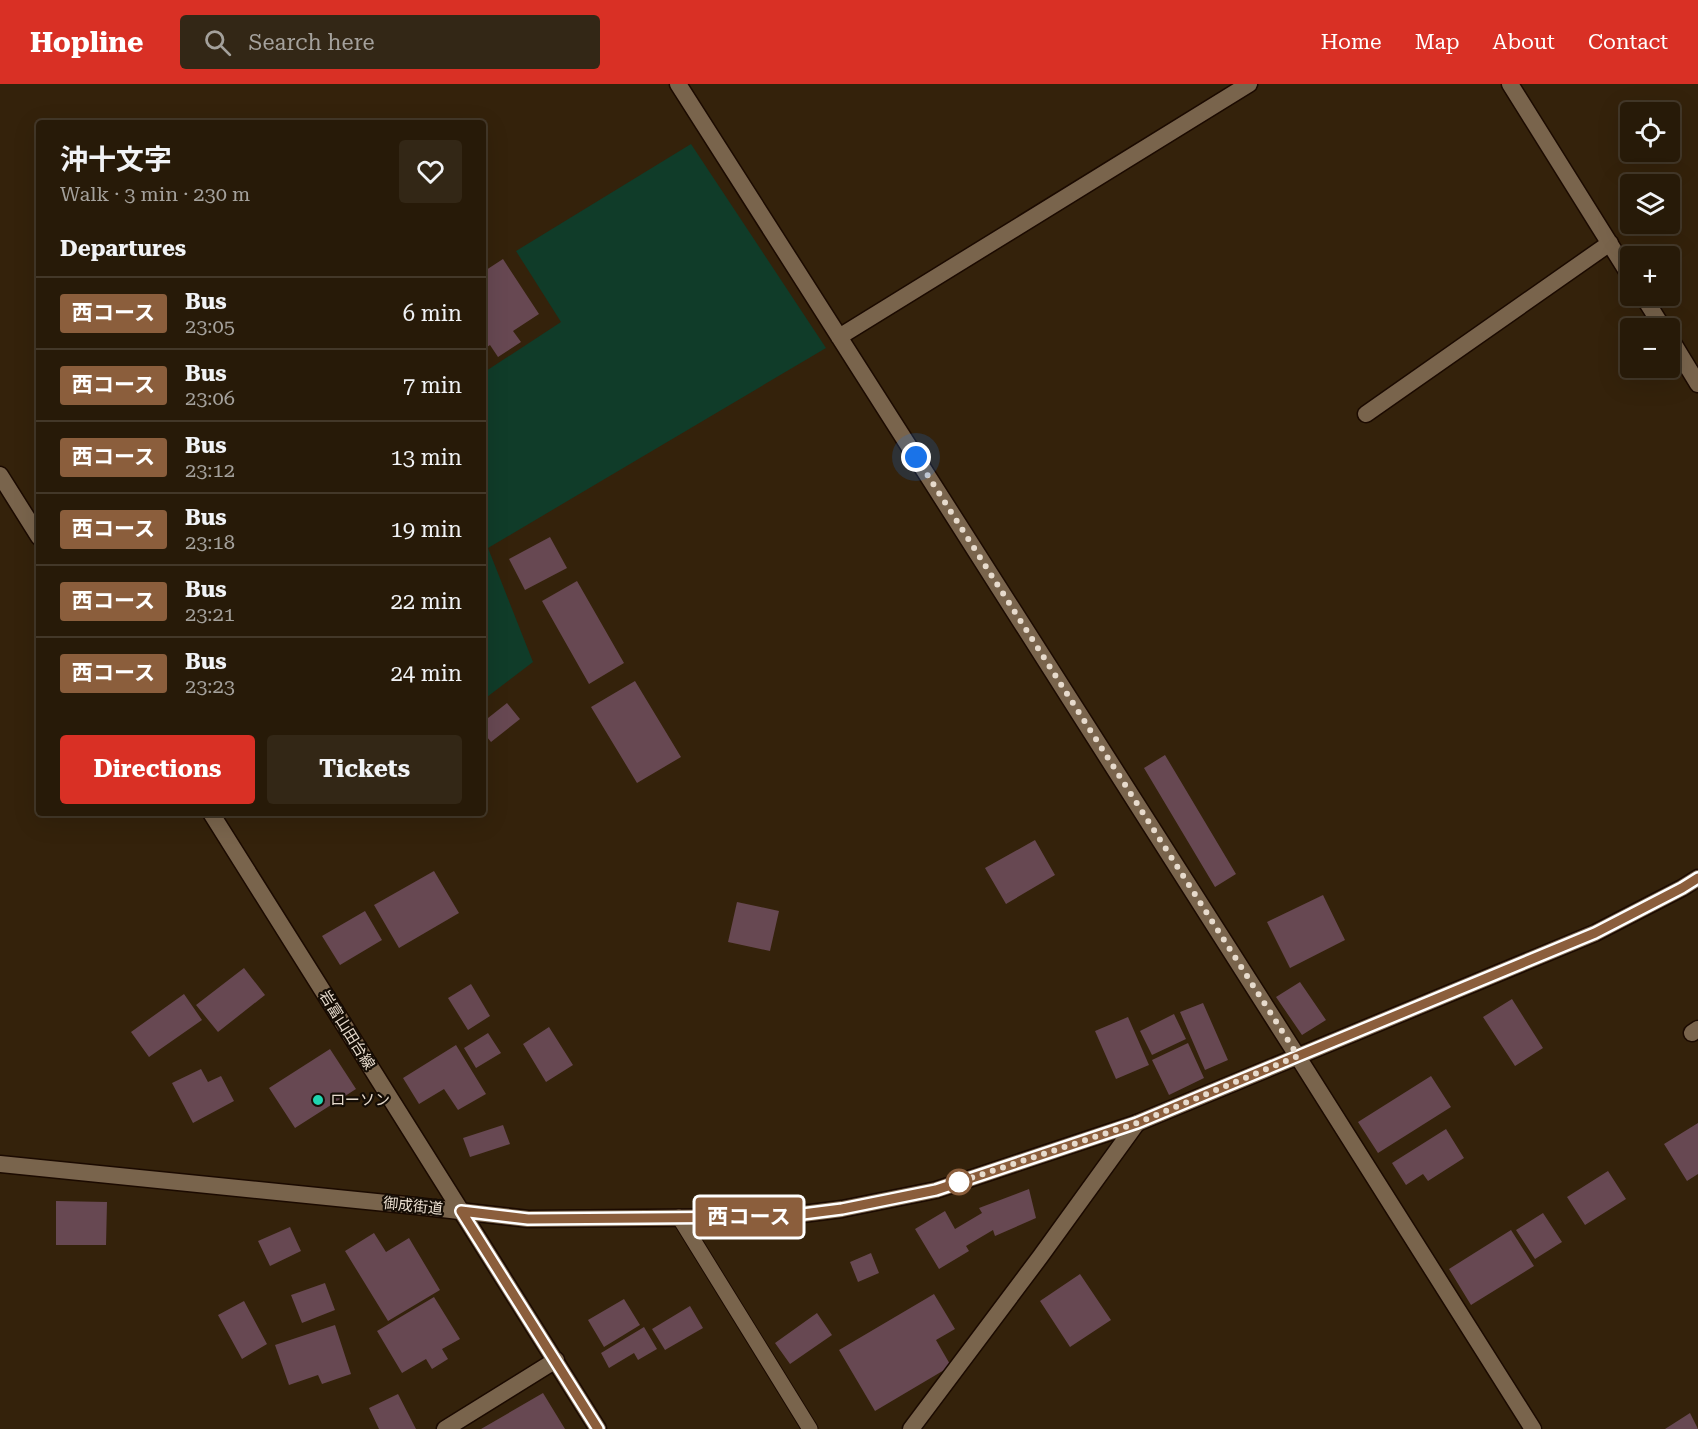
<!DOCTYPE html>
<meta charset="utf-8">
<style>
:root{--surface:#271a08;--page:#332716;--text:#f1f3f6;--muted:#a4a19c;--line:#433829;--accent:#d93025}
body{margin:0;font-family:"Roboto Serif","Noto Sans JP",serif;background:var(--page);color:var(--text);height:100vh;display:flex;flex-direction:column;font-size:22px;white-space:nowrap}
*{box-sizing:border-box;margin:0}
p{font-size:20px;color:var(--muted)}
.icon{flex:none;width:33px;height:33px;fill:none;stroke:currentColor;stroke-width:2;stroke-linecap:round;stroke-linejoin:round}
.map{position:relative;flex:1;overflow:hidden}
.side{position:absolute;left:36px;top:36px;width:450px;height:696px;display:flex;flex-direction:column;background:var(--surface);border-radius:6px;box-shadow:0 6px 24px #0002,0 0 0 2px var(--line)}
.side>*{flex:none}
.badge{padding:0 12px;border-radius:4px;font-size:21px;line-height:39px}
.tools{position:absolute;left:1620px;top:18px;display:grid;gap:12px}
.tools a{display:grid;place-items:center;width:60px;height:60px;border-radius:6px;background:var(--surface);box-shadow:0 6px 24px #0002,0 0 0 2px var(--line);font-size:30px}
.you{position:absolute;width:30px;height:30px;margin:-15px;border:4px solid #fff;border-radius:50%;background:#1a73e8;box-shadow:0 0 0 9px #1a73e833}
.map>.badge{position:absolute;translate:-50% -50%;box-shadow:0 0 0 3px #fff}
h2{padding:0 24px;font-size:22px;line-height:54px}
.round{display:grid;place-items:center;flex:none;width:63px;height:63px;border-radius:6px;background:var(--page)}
.summary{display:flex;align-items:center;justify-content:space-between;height:102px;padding:0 24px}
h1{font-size:28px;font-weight:700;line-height:45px}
.cta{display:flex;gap:12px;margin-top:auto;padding:12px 24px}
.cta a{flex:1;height:69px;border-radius:6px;background:var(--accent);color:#fff;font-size:24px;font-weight:700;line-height:69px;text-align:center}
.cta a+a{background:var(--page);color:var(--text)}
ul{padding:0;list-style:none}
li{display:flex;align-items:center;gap:18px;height:72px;padding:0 24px;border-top:2px solid var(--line)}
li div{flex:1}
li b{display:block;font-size:22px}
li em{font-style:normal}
li .badge{min-width:66px;font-weight:700;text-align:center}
header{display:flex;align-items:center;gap:36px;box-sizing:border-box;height:84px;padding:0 30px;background:var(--accent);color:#fff}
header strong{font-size:28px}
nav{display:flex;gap:33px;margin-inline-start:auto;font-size:21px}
.search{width:420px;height:54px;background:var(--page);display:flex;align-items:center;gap:15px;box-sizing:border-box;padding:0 21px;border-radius:6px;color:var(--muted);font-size:22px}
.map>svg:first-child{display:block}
.green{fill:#103c29}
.building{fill:#674852}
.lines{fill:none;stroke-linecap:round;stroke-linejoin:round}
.service-casing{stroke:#1b0a00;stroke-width:17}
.minor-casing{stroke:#1b0a00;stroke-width:19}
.tertiary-casing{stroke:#1b0a00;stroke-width:19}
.secondary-casing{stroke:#1b0a00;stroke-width:19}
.service{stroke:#79644c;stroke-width:15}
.minor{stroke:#79644c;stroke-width:16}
.tertiary{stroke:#79644c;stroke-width:16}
.secondary{stroke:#79644c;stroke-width:16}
.line-casing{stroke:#fff;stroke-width:14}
.line{stroke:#8b5e3c;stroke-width:9}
.walk{stroke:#e7dbcd;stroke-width:6;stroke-dasharray:0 10.8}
.poi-dot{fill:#1fd5b0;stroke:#150d05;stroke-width:2}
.stop-dot{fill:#fff;stroke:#8b5e3c;stroke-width:3}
.labels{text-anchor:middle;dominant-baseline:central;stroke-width:4.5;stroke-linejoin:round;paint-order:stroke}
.street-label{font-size:15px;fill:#e7dbcd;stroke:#150d05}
.poi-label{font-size:15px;fill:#e7dbcd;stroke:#150d05;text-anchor:start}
</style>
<header>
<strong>Hopline</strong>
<div class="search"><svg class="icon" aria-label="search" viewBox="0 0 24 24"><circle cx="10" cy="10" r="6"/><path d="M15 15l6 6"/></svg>Search here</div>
<nav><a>Home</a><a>Map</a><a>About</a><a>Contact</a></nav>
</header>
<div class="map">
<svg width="1698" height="1345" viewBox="0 0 1698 1345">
<rect width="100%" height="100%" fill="#34220b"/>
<path class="green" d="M 691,60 L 826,264 L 488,464 L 533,578 L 483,616 L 483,289 L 561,238 L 516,167 Z"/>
<path class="building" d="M 503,175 L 539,230 L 513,247 L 521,258 L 498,273 L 490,261 L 483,266 L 483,188 Z
M 550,453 L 567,484 L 525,506 L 509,475 Z
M 577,497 L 624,579 L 589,600 L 542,517 Z
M 635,597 L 681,673 L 637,699 L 591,623 Z
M 507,619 L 520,635 L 491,658 L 483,648 L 483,638 Z
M 1165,671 L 1236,790 L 1215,803 L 1144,684 Z
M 1035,756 L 1055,791 L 1006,820 L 985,784 Z
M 434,787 L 459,829 L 399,864 L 374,821 Z
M 1323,811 L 1345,856 L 1290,884 L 1267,838 Z
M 737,818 L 779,827 L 770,867 L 728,858 Z
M 365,827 L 382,856 L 340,881 L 322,852 Z
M 244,884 L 265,911 L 218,948 L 196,921 Z
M 1300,898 L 1326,936 L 1302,951 L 1276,913 Z
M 471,900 L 490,932 L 468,946 L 448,914 Z
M 184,910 L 202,936 L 149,973 L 131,948 Z
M 1512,915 L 1543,964 L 1515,982 L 1483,933 Z
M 1203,919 L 1228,976 L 1205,986 L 1180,928 Z
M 1174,930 L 1186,955 L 1152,971 L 1140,947 Z
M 1128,933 L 1149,981 L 1116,995 L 1095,947 Z
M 549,943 L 573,981 L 546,998 L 523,960 Z
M 488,949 L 501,969 L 476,984 L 464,964 Z
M 1188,959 L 1204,994 L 1169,1011 L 1152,976 Z
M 456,961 L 486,1010 L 458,1026 L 444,1005 L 419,1020 L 403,994 Z
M 330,965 L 356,1005 L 295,1044 L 269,1004 Z
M 201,985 L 208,998 L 221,992 L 234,1017 L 193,1039 L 172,999 Z
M 1431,992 L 1451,1023 L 1378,1069 L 1358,1038 Z
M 1698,1039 L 1698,1090 L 1687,1097 L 1664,1060 Z
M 503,1041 L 510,1060 L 470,1073 L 463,1054 Z
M 1446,1045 L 1464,1074 L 1428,1097 L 1423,1090 L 1406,1101 L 1392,1079 Z
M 1608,1087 L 1626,1115 L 1585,1141 L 1567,1113 Z
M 1029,1105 L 1036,1134 L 995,1152 L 993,1146 L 966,1162 L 969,1167 L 939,1185 L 915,1145 L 945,1127 L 955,1145 L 982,1129 L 979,1124 Z
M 56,1117 L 107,1118 L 106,1161 L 56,1161 Z
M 1543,1129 L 1562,1158 L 1535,1175 L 1516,1146 Z
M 290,1143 L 301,1167 L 270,1182 L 258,1157 Z
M 1511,1146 L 1534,1182 L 1471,1221 L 1449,1185 Z
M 374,1149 L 386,1168 L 409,1154 L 440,1206 L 388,1237 L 345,1167 Z
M 871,1169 L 879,1189 L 858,1198 L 850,1178 Z
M 1080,1190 L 1111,1236 L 1070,1263 L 1040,1217 Z
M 325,1199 L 335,1226 L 302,1239 L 291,1211 Z
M 934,1210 L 955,1245 L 936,1256 L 951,1282 L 875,1327 L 839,1266 Z
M 434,1213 L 460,1255 L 442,1265 L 448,1275 L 432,1285 L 426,1275 L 402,1289 L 377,1247 Z
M 624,1215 L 640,1241 L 604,1263 L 588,1236 Z
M 244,1217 L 267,1260 L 242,1275 L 218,1231 Z
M 690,1222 L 703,1244 L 665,1266 L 652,1245 Z
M 817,1229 L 832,1251 L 790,1280 L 775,1259 Z
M 335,1241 L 351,1290 L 322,1300 L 318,1291 L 289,1301 L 275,1261 Z
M 644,1243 L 657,1265 L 638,1276 L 634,1269 L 609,1284 L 601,1269 Z
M 543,1309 L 565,1345 L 481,1345 Z
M 398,1310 L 416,1345 L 379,1345 L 369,1324 Z
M 1690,1329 L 1698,1345 L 1665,1345 Z"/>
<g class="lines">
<defs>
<path id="service" d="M 679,1133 L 810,1345"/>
<path id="minor" d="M 678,0 L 1298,973 L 1533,1345
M 1510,0 L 1630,192
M 1643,212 L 1663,244
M 839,253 L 1249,0
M 1670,254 L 1698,300
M 1366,330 L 1610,159
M 1692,949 L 1698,945
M 445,1345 L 556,1276
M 911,1345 L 1040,1173 L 1137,1039"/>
<path id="tertiary" d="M 0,1080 L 416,1122 L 528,1135 L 779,1133 L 842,1125 L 936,1106 L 1137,1039 L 1595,849 L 1682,804 L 1698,794"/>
<path id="secondary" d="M 0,391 L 39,453
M 211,729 L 598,1345"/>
</defs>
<use href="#service" class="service-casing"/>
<use href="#minor" class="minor-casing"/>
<use href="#tertiary" class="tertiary-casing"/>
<use href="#secondary" class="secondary-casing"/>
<use href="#service" class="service"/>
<use href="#minor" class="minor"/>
<use href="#tertiary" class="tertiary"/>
<use href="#secondary" class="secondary"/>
</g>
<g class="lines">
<defs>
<path id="line" d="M 598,1345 L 461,1127 L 528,1135 L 779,1133 L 842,1125 L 936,1106 L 1137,1039 L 1197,1014 L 1595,849 L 1682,804 L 1698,794"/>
</defs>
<use href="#line" class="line-casing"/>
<use href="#line" class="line"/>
<path class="walk" d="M 916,373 L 1298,972 L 1137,1039 L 959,1098"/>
</g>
<circle class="poi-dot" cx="318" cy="1016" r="6"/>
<circle class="stop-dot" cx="959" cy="1098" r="12"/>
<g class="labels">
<g class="street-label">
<text transform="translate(347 946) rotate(58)">岩富山田台線</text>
<text transform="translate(413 1122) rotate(6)">御成街道</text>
</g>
<g class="poi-label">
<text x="330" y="1016">ローソン</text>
</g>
</g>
</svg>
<div class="tools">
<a><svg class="icon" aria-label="locate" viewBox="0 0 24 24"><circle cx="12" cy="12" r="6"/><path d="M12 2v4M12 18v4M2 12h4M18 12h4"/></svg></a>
<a><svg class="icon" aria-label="layers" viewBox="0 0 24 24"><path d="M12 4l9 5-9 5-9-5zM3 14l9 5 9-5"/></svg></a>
<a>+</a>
<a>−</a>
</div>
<div class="you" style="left:916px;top:373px"></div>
<b class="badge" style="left:749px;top:1133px;background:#8b5e3c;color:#fff">西コース</b>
<section class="side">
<div class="summary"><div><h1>沖十文字</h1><p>Walk · 3 min · 230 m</p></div><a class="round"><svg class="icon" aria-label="heart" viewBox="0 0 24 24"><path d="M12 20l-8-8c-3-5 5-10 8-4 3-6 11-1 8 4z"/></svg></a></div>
<h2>Departures</h2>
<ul>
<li><span class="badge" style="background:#8b5e3c;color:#fff">西コース</span><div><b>Bus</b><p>23:05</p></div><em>6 min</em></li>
<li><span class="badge" style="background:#8b5e3c;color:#fff">西コース</span><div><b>Bus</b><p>23:06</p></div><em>7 min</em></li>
<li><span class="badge" style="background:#8b5e3c;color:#fff">西コース</span><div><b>Bus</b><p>23:12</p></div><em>13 min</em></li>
<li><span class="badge" style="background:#8b5e3c;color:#fff">西コース</span><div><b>Bus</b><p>23:18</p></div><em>19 min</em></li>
<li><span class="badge" style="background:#8b5e3c;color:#fff">西コース</span><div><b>Bus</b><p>23:21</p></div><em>22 min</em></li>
<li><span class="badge" style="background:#8b5e3c;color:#fff">西コース</span><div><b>Bus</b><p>23:23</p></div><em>24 min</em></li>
</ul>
<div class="cta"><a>Directions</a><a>Tickets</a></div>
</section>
</div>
